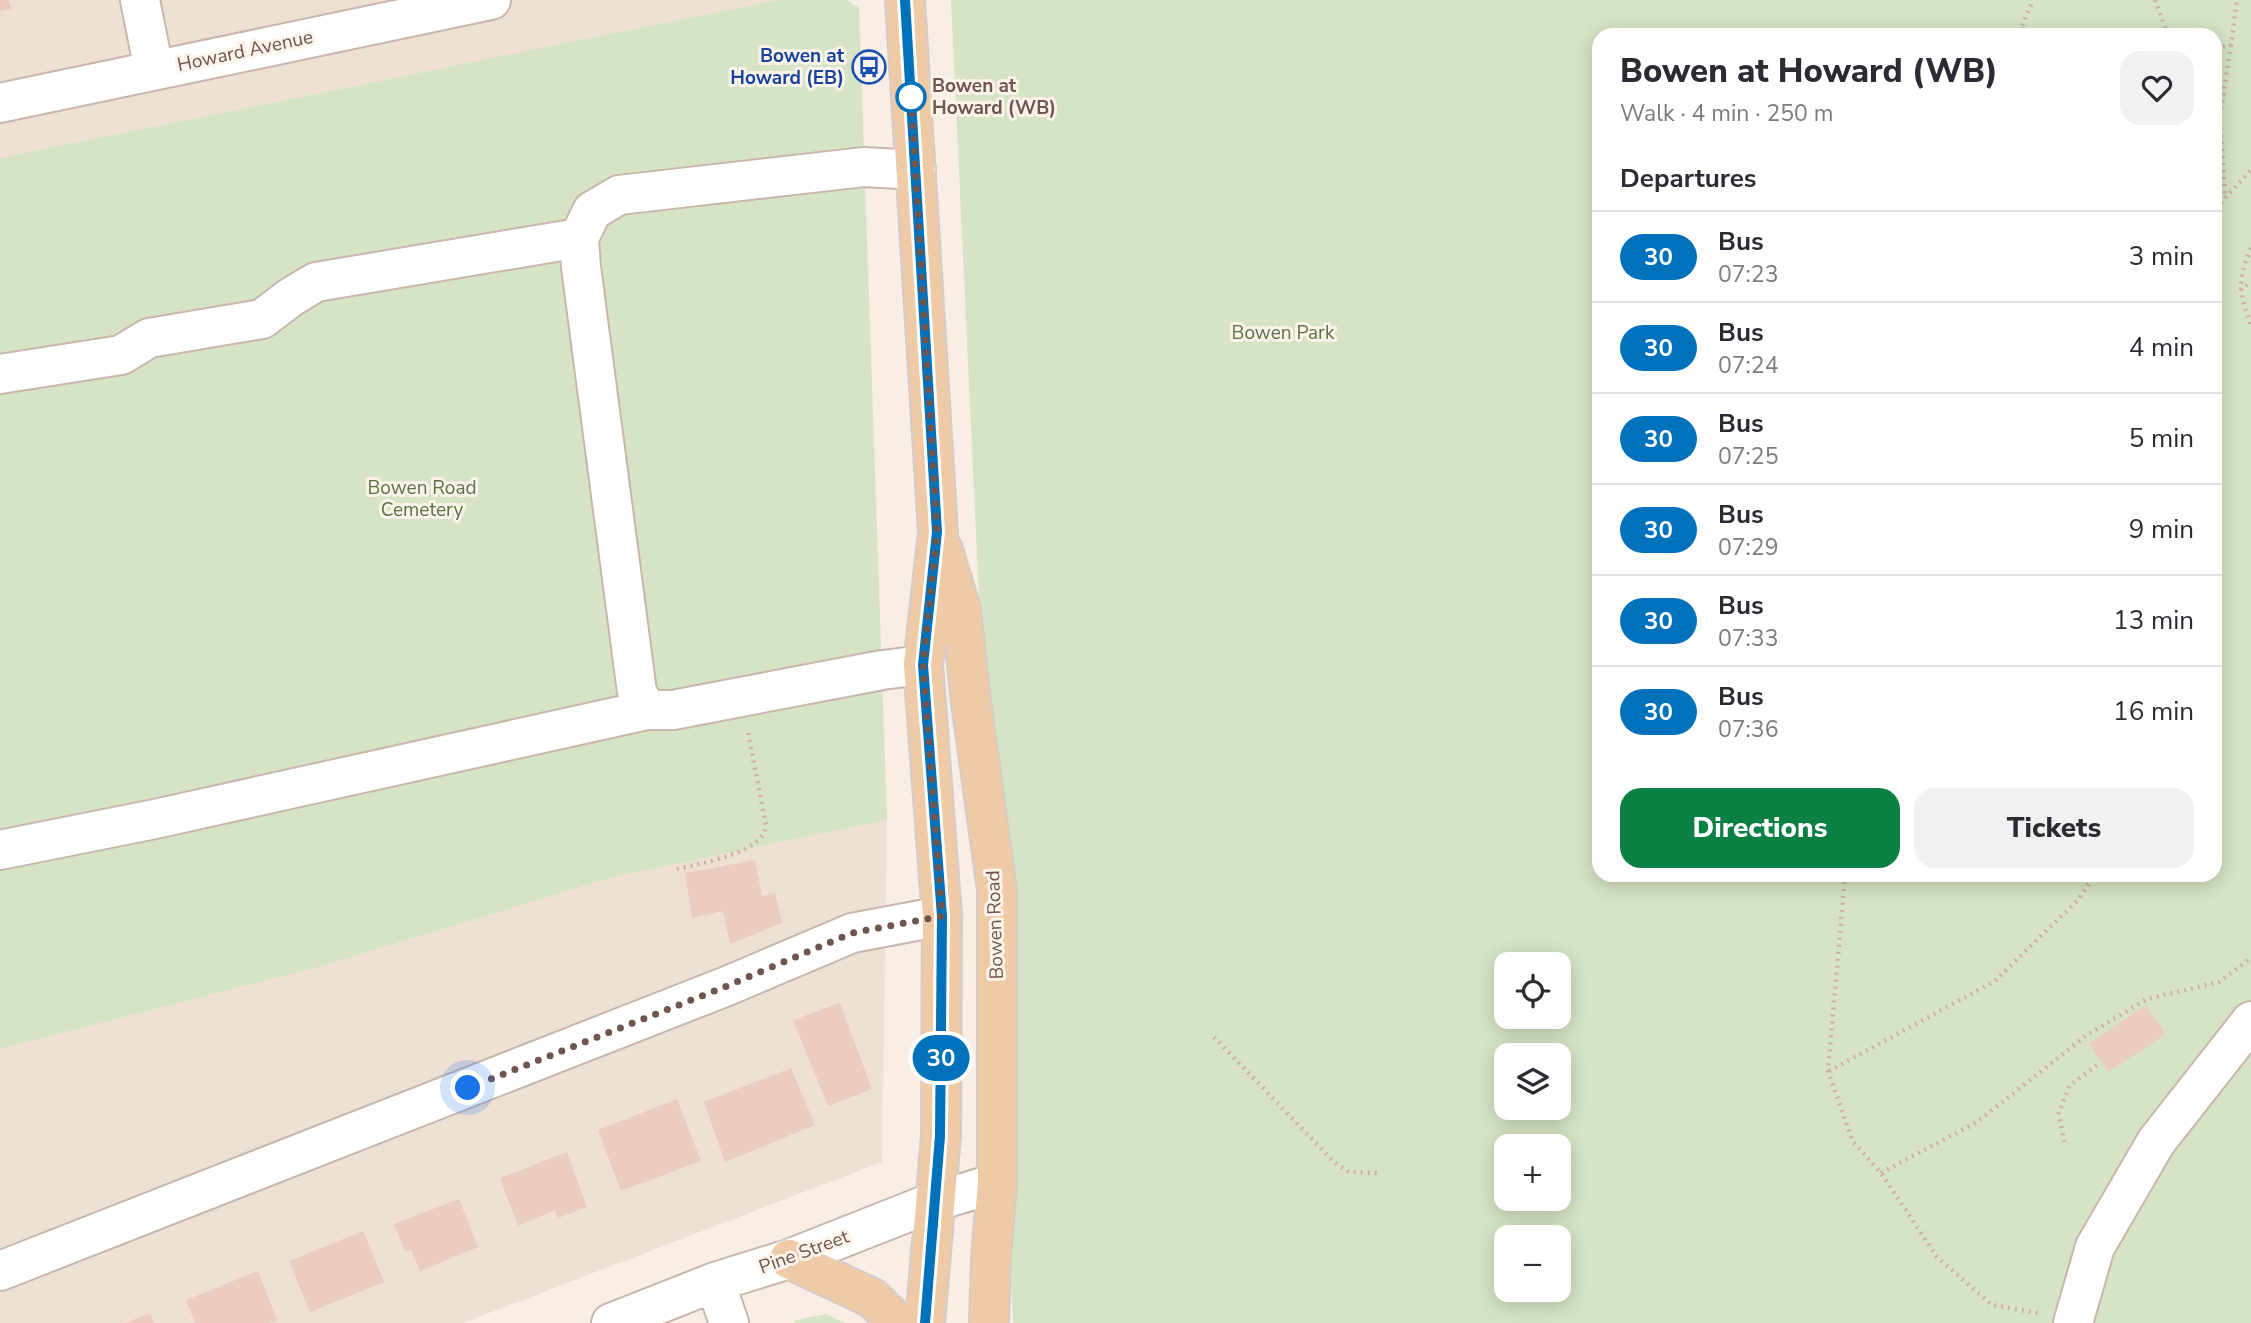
<!DOCTYPE html>
<meta charset="utf-8">
<style>
:root{--surface:#fff;--page:#f2f2f3;--text:#2b2b33;--muted:#7c7c81;--line:#e1e1e2;--accent:#0b8043}
body{margin:0;font-family:"Nunito Sans",sans-serif;background:var(--page);color:var(--text);height:100vh;display:flex;flex-direction:column;font-size:26px;white-space:nowrap}
*{box-sizing:border-box;margin:0}
p{font-size:23px;color:var(--muted)}
.icon{flex:none;width:38px;height:38px;fill:none;stroke:currentColor;stroke-width:2;stroke-linecap:round;stroke-linejoin:round}
.map{position:relative;flex:1;overflow:hidden}
.drawer{position:absolute;left:1592px;top:28px;width:630px;height:854px;display:flex;flex-direction:column;background:var(--surface);border-radius:21px;box-shadow:0 4px 18px #0003}
.drawer>*{flex:none}
.badge{padding:0 14px;border-radius:23px;font-size:24px;line-height:46px}
.fabs{position:absolute;left:1494px;top:952px;display:grid;gap:14px}
.fabs a{display:grid;place-items:center;width:77px;height:77px;border-radius:14px;background:var(--surface);box-shadow:0 4px 18px #0003;font-size:35px}
.you{position:absolute;width:35px;height:35px;margin:-18px;border:5px solid #fff;border-radius:50%;background:#1a73e8;box-shadow:0 0 0 10px #1a73e833}
.map>.badge{position:absolute;translate:-50% -50%;box-shadow:0 0 0 4px #fff}
h2{padding:0 28px;font-size:26px;line-height:63px}
.round{display:grid;place-items:center;flex:none;width:74px;height:74px;border-radius:21px;background:var(--page)}
.head{display:flex;align-items:center;justify-content:space-between;height:119px;padding:0 28px}
h1{font-size:33px;font-weight:800;line-height:52px}
.action{display:flex;gap:14px;margin-top:auto;padding:14px 28px}
.action a{flex:1;height:80px;border-radius:21px;background:var(--accent);color:#fff;font-size:28px;font-weight:800;line-height:80px;text-align:center}
.action a+a{background:var(--page);color:var(--text)}
ul{padding:0;list-style:none}
li{display:flex;align-items:center;gap:21px;height:91px;padding:0 28px;border-top:2px solid var(--line)}
li div{flex:1}
li b{display:block;font-size:26px}
li em{font-style:normal}
li .badge{min-width:77px;font-weight:700;text-align:center}
.map>svg:first-child{display:block}
.residential{fill:#efe0d4}
.green{fill:#d6e4c5;fill-rule:evenodd}
.building{fill:#eaccc0}
.lines{fill:none;stroke-linecap:round;stroke-linejoin:round}
.minor-casing{stroke:#c8b6ad;stroke-width:42}
.major-casing{stroke:#d4ccca;stroke-width:42}
.path{stroke:#cfafa4;stroke-width:4.5;stroke-dasharray:2 5;stroke-linecap:butt}
.minor{stroke:#fff;stroke-width:38}
.major{stroke:#efcaa6;stroke-width:38}
.line-casing{stroke:#fff;stroke-width:16}
.line{stroke:#0072bc;stroke-width:10}
.walk{stroke:#6e554e;stroke-width:7;stroke-dasharray:0 12.6}
.stop-dot{fill:#fff;stroke:#0072bc;stroke-width:3.5}
.labels{text-anchor:middle;dominant-baseline:central;stroke-width:6;stroke-linejoin:round;paint-order:stroke}
.street-label{font-size:19px;fill:#6e554e;stroke:#fcf3ea}
.transit-label{font-size:19px;font-weight:bold;fill:#164399;stroke:#fcf3ea;text-anchor:end}
.stop-label{font-size:19px;font-weight:bold;fill:#6e554e;stroke:#fcf3ea;text-anchor:start}
.park-label{font-size:19px;fill:#5a7248;stroke:#fcf3ea}
</style>
<div class="map">
<svg width="2251" height="1323" viewBox="0 0 2251 1323">
<rect width="100%" height="100%" fill="#f9eee5"/>
<path class="residential" d="M 0,0 L 777,0 L 0,158 Z
M 887,820 L 882,1162 L 463,1323 L 0,1323 L 0,1049 L 312,969 L 614,877 Z"/>
<path class="green" d="M 777,0 L 847,0 L 859,8 L 887,820 L 614,877 L 312,969 L 0,1049 L 0,158 Z
M 951,0 L 2251,0 L 2251,1323 L 1013,1323 ZM 1600,35 L 2216,35 L 2216,875 L 1600,875 ZM 1507,964 L 1559,964 L 1559,1017 L 1507,1017 ZM 1507,1055 L 1559,1055 L 1559,1108 L 1507,1108 ZM 1507,1146 L 1559,1146 L 1559,1199 L 1507,1199 ZM 1507,1237 L 1559,1237 L 1559,1290 L 1507,1290 Z
M 826,1314 L 845,1323 L 794,1323 L 796,1320 Z"/>
<path class="building" d="M 0,0 L 9,0 L 11,9 L 0,11 Z
M 755,860 L 762,896 L 775,893 L 782,923 L 730,944 L 723,911 L 692,918 L 685,873 Z
M 840,1003 L 872,1089 L 828,1106 L 793,1020 Z
M 2146,1005 L 2166,1034 L 2108,1072 L 2089,1043 Z
M 791,1068 L 815,1125 L 725,1162 L 704,1102 Z
M 677,1099 L 701,1161 L 621,1191 L 598,1130 Z
M 567,1152 L 587,1207 L 558,1218 L 555,1210 L 518,1226 L 500,1178 Z
M 459,1199 L 478,1247 L 420,1271 L 411,1249 L 405,1252 L 394,1224 Z
M 363,1231 L 384,1282 L 310,1312 L 289,1261 Z
M 258,1271 L 277,1320 L 270,1323 L 195,1323 L 186,1300 Z
M 150,1313 L 154,1323 L 125,1323 Z"/>
<g class="lines">
<defs>
<path id="minor" d="M 140,0 L 154,70
M 0,103 L 491,0
M 916,170 L 864,167 L 619,195 L 592,211 L 579,238 L 581,267 L 637,692 L 647,710 L 673,710 L 882,670 L 923,665
M 0,374 L 121,355 L 149,338 L 262,319 L 291,297 L 316,282 L 579,238
M 0,850 L 155,819 L 647,710
M 0,1271 L 727,986 L 852,933 L 942,916
M 715,1282 L 729,1323
M 611,1323 L 715,1282 L 789,1259 L 936,1201 L 997,1183
M 2073,1323 L 2095,1247 L 2156,1142 L 2251,1021"/>
<path id="major" d="M 905,0 L 938,532 L 923,665 L 942,916 L 941,1136 L 925,1323
M 943,550 L 961,610 L 971,702 L 997,890 L 997,1183 L 991,1258 L 989,1323
M 789,1259 L 872,1298 L 898,1323"/>
</defs>
<use href="#minor" class="minor-casing"/>
<use href="#major" class="major-casing"/>
<path class="path" d="M 2155,0 L 2168,35
M 2021,28 L 2024,35
M 2012,35 L 2021,28 L 2033,0
M 2231,45 L 2220,117 L 2225,198 L 2251,170
M 2216,48 L 2231,45 L 2237,0
M 2216,208 L 2225,198
M 2251,248 C 2236,283 2240,292 2251,327
M 2240,290 L 2251,282
M 677,869 C 699,864 748,855 762,836 C 765,833 765,829 766,825 L 748,732
M 1845,875 L 1828,1071 L 1853,1142 L 1881,1173 L 1937,1257 L 1992,1305 L 2038,1313
M 1214,1037 L 1334,1162 L 1349,1172 L 1377,1173
M 1829,1071 L 1995,981 L 2079,899 L 2095,875
M 2064,1142 L 2059,1113 L 2069,1086 L 2101,1062
M 1881,1173 L 1977,1122 L 2087,1035 L 2147,999 L 2219,982 L 2251,958"/>
<use href="#minor" class="minor"/>
<use href="#major" class="major"/>
</g>
<g class="lines">
<defs>
<path id="line" d="M 905,0 L 937,532 L 923,665 L 942,916 L 940,1136 L 925,1323"/>
</defs>
<use href="#line" class="line-casing"/>
<use href="#line" class="line"/>
<path class="walk" d="M 468,1088 L 727,986 L 852,933 L 942,916 L 923,665 L 937,532 L 911,97"/>
</g>
<defs>
<symbol id="bus-ring" viewBox="-11 -11 22 22"><circle r="9.5" fill="#fcf3ea" stroke="#1a4fb4" stroke-width="1.5"/><path d="M-5-6H5V4H4V6H2V4H-2V6H-4V4H-5ZM-3.5-4V0h7V-4ZM-3.5 1.2v1.5H-2V1.2ZM2 1.2v1.5H3.5V1.2Z" fill="#1a4fb4"/></symbol>
</defs>
<g fill-rule="evenodd">
<use href="#bus-ring" x="850" y="48" width="38" height="38"/>
</g>
<circle class="stop-dot" cx="911" cy="97" r="14"/>
<g class="labels">
<g class="street-label">
<text transform="translate(245 51) rotate(-12)">Howard Avenue</text>
<text transform="translate(995 925) rotate(-92)">Bowen Road</text>
<text transform="translate(804 1252) rotate(-20)">Pine Street</text>
</g>
<g class="transit-label">
<text x="844" y="56">Bowen at<tspan x="844" dy="22">Howard (EB)</tspan></text>
</g>
<g class="stop-label">
<text x="932" y="86">Bowen at<tspan x="932" dy="22">Howard (WB)</tspan></text>
</g>
<g class="park-label">
<text x="1283" y="333">Bowen Park</text>
<text x="422" y="488">Bowen Road<tspan x="422" dy="22">Cemetery</tspan></text>
</g>
</g>
</svg>
<div class="fabs">
<a><svg class="icon" aria-label="locate" viewBox="0 0 24 24"><circle cx="12" cy="12" r="6"/><path d="M12 2v4M12 18v4M2 12h4M18 12h4"/></svg></a>
<a><svg class="icon" aria-label="layers" viewBox="0 0 24 24"><path d="M12 4l9 5-9 5-9-5zM3 14l9 5 9-5"/></svg></a>
<a>+</a>
<a>−</a>
</div>
<div class="you" style="left:468px;top:1088px"></div>
<b class="badge" style="left:941px;top:1058px;background:#0072bc;color:#fff">30</b>
<section class="drawer">
<div class="head"><div><h1>Bowen at Howard (WB)</h1><p>Walk · 4 min · 250 m</p></div><a class="round"><svg class="icon" aria-label="heart" viewBox="0 0 24 24"><path d="M12 20l-8-8c-3-5 5-10 8-4 3-6 11-1 8 4z"/></svg></a></div>
<h2>Departures</h2>
<ul>
<li><span class="badge" style="background:#0072bc;color:#fff">30</span><div><b>Bus</b><p>07:23</p></div><em>3 min</em></li>
<li><span class="badge" style="background:#0072bc;color:#fff">30</span><div><b>Bus</b><p>07:24</p></div><em>4 min</em></li>
<li><span class="badge" style="background:#0072bc;color:#fff">30</span><div><b>Bus</b><p>07:25</p></div><em>5 min</em></li>
<li><span class="badge" style="background:#0072bc;color:#fff">30</span><div><b>Bus</b><p>07:29</p></div><em>9 min</em></li>
<li><span class="badge" style="background:#0072bc;color:#fff">30</span><div><b>Bus</b><p>07:33</p></div><em>13 min</em></li>
<li><span class="badge" style="background:#0072bc;color:#fff">30</span><div><b>Bus</b><p>07:36</p></div><em>16 min</em></li>
</ul>
<div class="action"><a>Directions</a><a>Tickets</a></div>
</section>
</div>
